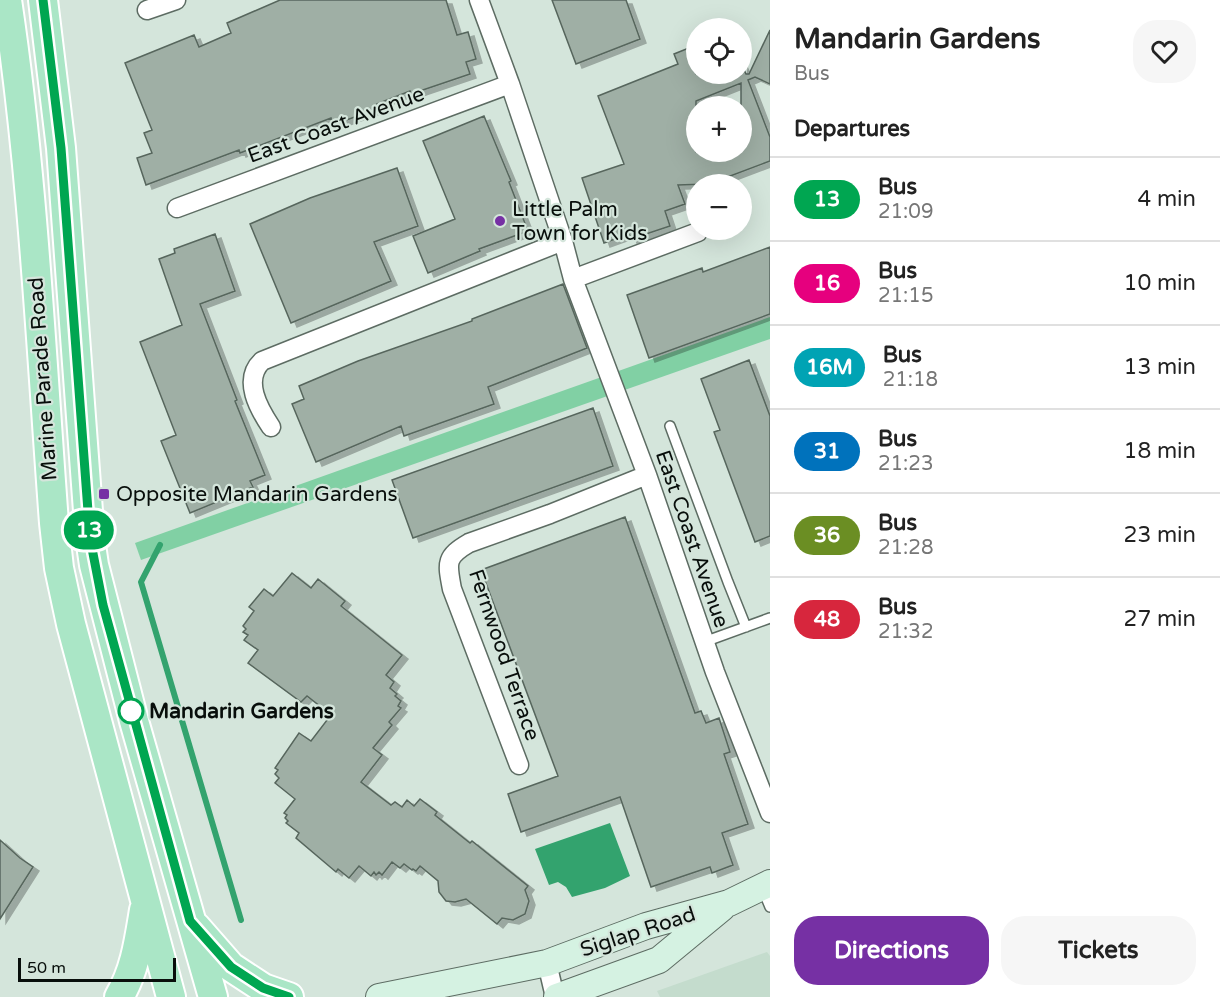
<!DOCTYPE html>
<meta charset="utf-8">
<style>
:root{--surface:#fff;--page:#f6f6f6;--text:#222;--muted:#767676;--line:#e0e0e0;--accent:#7630a4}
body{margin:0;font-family:"Varela Round",sans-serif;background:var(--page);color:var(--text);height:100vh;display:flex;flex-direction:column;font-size:22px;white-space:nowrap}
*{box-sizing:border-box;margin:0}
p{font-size:20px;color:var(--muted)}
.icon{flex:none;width:33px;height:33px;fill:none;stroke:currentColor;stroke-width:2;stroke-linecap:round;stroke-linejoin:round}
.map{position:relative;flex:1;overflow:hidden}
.panel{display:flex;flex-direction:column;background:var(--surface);width:450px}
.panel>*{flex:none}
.badge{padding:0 12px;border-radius:20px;font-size:21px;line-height:39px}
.controls{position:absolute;left:686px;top:18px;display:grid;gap:12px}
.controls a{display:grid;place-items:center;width:66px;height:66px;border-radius:50%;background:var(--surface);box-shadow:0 6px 24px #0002;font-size:30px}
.scale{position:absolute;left:18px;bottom:15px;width:158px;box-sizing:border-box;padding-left:6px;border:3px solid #080e0b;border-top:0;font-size:16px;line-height:21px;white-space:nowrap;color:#080e0b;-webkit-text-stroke:4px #d4e5db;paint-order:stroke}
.map>.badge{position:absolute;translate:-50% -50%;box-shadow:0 0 0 3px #fff}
h2{padding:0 24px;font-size:22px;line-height:54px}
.round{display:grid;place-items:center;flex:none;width:63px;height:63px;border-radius:24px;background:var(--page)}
.summary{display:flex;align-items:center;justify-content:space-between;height:102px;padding:0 24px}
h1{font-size:28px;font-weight:700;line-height:45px}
.action{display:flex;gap:12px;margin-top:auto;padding:12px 24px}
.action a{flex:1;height:69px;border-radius:24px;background:var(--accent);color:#fff;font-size:24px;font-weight:700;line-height:69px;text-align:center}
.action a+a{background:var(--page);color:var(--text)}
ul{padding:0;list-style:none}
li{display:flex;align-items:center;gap:18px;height:84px;padding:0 24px;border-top:2px solid var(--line)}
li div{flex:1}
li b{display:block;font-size:22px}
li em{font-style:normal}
li .badge{min-width:66px;font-weight:700;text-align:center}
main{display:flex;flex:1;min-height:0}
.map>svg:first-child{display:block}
.built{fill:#c4dccd}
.green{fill:#81d0a4}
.water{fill:#33a36e}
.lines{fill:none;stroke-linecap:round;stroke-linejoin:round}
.stream{stroke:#33a36e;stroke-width:6}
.building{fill:#9fafa5;stroke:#57665d;stroke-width:1.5;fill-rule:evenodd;filter:url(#shadow)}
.service-casing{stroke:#5d6c63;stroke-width:12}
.minor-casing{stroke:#5d6c63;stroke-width:21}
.secondary-casing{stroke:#5d6c63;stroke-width:28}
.primary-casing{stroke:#fff;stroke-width:32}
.service{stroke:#fff;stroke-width:9}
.minor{stroke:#fff;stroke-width:18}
.secondary{stroke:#d5f2e2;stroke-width:26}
.primary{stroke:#aae6c6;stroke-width:28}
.line-casing{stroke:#fff;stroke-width:14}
.line{stroke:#00a651;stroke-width:9}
.poi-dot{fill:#7630a4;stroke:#d4e5db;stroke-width:2}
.stop-dot{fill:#fff;stroke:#00a651;stroke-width:3}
.labels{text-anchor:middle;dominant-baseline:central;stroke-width:4.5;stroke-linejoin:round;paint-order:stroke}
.street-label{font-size:21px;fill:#080e0b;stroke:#d4e5db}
.poi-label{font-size:21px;fill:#080e0b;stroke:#d4e5db;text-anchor:start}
.stop-label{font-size:21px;font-weight:bold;fill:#080e0b;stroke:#d4e5db;text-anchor:start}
</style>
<main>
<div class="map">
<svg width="770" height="997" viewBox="0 0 770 997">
<defs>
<filter id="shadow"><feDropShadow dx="6" dy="4" stdDeviation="0" flood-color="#0004"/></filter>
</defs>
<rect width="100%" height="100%" fill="#d4e5db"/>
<path class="built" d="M 767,952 L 770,956 L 770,997 L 660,997 L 657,991 Z"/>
<path class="green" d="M 770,317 L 770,339 L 141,560 L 135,543 Z"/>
<path class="water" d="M 610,823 L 630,876 L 605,888 L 572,897 L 566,887 L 558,882 L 549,885 L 535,849 Z"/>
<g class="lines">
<path class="stream" d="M 160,545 L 141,582 L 241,920"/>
</g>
<path class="building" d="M 280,0 L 446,0 L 457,35 L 468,32 L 476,59 L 466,62 L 470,74 L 411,94 L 410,91 L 377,104 L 379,108 L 333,125 L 331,118 L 240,153 L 239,150 L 146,185 L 137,158 L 152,153 L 144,133 L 152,130 L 125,63 L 194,35 L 199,47 L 231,33 L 227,23 Z
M 552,0 L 626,0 L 640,39 L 576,64 Z
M 770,30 L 770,84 L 755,77 L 748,80 L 770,137 L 770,161 L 709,184 L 678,185 L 685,204 L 665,211 L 670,226 L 631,239 L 629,234 L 604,243 L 582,178 L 624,164 L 598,96 L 678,64 L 674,54 L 696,45 L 696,74 L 741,74 L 742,65 L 746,74 L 749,74 ZM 741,83 L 741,152 L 696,152 L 696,101 Z
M 484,116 L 511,181 L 509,182 L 528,231 L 479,249 L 480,251 L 428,273 L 413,236 L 455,219 L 423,141 Z
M 397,168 L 418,226 L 374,242 L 391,281 L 291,323 L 250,224 L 310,198 Z
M 215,234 L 235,291 L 200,304 L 237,400 L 235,401 L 265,475 L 250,481 L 253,487 L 190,513 L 161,441 L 176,435 L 140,342 L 182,325 L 159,259 L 175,253 L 174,249 Z
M 770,247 L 770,314 L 649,358 L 627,295 L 702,268 L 703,272 Z
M 563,284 L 587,348 L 488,387 L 494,404 L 404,436 L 401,426 L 316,462 L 292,404 L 304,399 L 299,386 L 358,361 L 472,321 L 472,319 Z
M 749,360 L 770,416 L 770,536 L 755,542 L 714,432 L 720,430 L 701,379 Z
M 593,408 L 613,466 L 413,538 L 392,480 Z
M 625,517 L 695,713 L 701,711 L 706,723 L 719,718 L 730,752 L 724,754 L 748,824 L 722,833 L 733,865 L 712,873 L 710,867 L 651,887 L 620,797 L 521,832 L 508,794 L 558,776 L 481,570 Z
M 292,573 L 311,588 L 318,579 L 345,601 L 341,606 L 402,655 L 386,675 L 394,682 L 390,688 L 397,694 L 395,696 L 401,701 L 398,706 L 401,708 L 389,722 L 392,725 L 373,748 L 382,755 L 361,782 L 391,805 L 395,802 L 402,807 L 407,800 L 414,806 L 420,799 L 437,812 L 435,815 L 470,843 L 472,841 L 528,886 L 525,890 L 529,901 L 525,914 L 513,920 L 502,918 L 497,924 L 466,899 L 455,902 L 446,901 L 439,892 L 438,881 L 420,866 L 416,871 L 413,869 L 412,870 L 404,864 L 400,868 L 392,862 L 382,875 L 379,872 L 376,875 L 374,872 L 371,876 L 359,866 L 349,878 L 338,869 L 336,872 L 296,838 L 299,833 L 286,823 L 288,821 L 285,818 L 287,815 L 284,813 L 295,799 L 275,783 L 279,778 L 275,774 L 278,770 L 275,768 L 299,733 L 311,741 L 331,715 L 307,696 L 301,702 L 248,663 L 258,650 L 244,640 L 248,635 L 243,632 L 246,629 L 243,626 L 254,611 L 249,607 L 264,589 L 273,596 Z
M 0,840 L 20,858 L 33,867 L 0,919 Z"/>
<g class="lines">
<defs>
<path id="service" d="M 670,426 L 728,582 L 746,627
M 704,642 L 770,618
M 763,890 L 770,907"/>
<path id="minor" d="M 479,0 L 510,84 L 563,241 L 573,279 L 647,475 L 715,672 L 770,813
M 147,10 L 176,0
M 177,208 L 510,84
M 573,279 L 698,232
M 271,427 C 259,409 242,380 262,361 L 563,241
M 519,765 L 452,589 C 447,563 445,557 469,543 L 550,514 L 647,475
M 547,963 L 555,997"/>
<path id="secondary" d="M 379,997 L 547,963 L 646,926 L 729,903 L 770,883
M 557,997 L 659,960 L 722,908"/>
<path id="primary" d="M 7,0 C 33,173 41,349 54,523 L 59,568 L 71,624 L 171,997
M 43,0 L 61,148 L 90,538 L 94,565 L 134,721 L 213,997
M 196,927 L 231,967 L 263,988 L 289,997
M 119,997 C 135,971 139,940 144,910"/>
</defs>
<use href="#service" class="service-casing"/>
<use href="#minor" class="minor-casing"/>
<use href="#secondary" class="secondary-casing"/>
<use href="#primary" class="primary-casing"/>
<use href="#service" class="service"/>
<use href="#minor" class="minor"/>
<use href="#secondary" class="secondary"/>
<use href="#primary" class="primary"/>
</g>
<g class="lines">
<defs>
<path id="line" d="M 43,0 L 61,148 L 90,538 L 103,605 L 190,921 L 231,967 L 263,988 L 289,997"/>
</defs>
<use href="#line" class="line-casing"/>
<use href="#line" class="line"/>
</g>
<g class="poi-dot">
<circle cx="500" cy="221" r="6"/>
<rect x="98" y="488" width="12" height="12" rx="3"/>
</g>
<circle class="stop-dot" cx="131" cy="711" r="12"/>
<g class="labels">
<g class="street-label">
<text transform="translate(336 125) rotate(-20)">East Coast Avenue</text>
<text transform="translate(43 379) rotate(-94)">Marine Parade Road</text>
<text transform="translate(692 539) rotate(71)">East Coast Avenue</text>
<text transform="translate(504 655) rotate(71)">Fernwood Terrace</text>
<text transform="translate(638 932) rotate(-18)">Siglap Road</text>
</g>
<g class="poi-label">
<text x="512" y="209">Little Palm<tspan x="512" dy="24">Town for Kids</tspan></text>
<text x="116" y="494">Opposite Mandarin Gardens</text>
</g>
<g class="stop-label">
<text x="149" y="711">Mandarin Gardens</text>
</g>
</g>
</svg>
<div class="controls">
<a><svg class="icon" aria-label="locate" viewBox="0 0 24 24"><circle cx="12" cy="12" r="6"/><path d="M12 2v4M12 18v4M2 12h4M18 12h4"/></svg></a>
<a>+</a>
<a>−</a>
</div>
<div class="scale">50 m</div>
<b class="badge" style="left:89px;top:530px;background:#00a651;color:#fff">13</b>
</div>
<section class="panel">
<div class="summary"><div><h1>Mandarin Gardens</h1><p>Bus</p></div><a class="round"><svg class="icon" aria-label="heart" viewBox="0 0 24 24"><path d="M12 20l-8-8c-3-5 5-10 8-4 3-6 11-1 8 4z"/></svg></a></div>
<h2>Departures</h2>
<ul>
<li><span class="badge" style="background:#00a651;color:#fff">13</span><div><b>Bus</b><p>21:09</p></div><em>4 min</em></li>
<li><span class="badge" style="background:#e6007e;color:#fff">16</span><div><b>Bus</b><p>21:15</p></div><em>10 min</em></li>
<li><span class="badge" style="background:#00a3b4;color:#fff">16M</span><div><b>Bus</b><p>21:18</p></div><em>13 min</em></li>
<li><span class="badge" style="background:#0072bc;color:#fff">31</span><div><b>Bus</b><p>21:23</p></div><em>18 min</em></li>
<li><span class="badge" style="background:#6b8e23;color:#fff">36</span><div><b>Bus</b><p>21:28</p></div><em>23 min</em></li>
<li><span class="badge" style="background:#d7263d;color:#fff">48</span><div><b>Bus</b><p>21:32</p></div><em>27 min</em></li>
</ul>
<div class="action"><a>Directions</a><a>Tickets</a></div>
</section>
</main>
